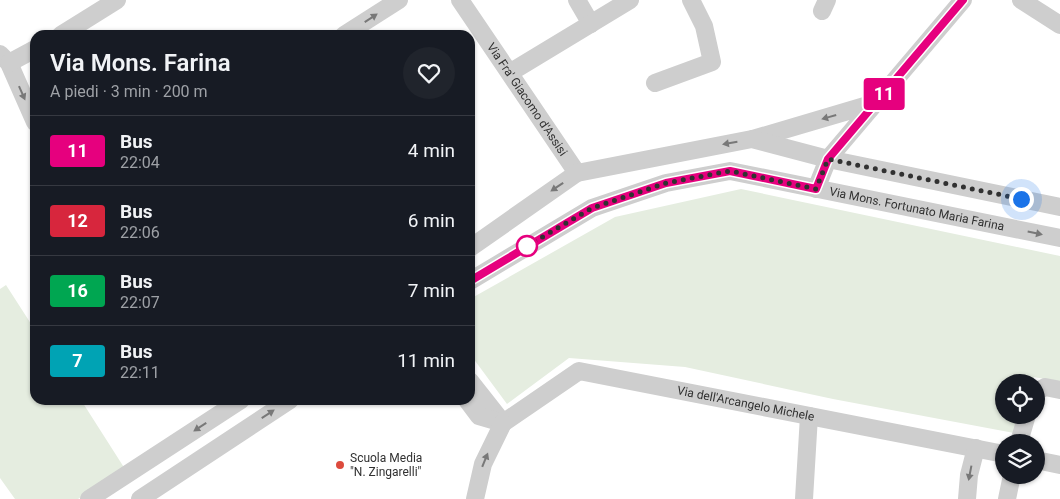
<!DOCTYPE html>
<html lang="it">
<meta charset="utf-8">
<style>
:root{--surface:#171b24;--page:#20242c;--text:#f1f3f6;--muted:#9ea1a6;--line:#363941}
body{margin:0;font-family:Roboto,sans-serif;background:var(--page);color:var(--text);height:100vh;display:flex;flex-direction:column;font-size:19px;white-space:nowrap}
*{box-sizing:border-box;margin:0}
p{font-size:16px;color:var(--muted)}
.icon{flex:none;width:28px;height:28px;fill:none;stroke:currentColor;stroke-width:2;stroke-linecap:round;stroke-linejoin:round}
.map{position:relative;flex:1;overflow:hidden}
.sheet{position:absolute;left:30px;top:30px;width:445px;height:375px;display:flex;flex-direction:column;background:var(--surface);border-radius:15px;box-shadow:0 1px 4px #0004}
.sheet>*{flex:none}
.badge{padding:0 10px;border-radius:4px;font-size:18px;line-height:32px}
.buttons{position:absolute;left:995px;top:374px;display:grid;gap:10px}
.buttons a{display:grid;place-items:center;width:50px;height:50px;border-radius:50%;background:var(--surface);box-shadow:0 1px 4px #0004;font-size:25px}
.you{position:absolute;width:25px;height:25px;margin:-12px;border:4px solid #fff;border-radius:50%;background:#1a73e8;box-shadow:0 0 0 8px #1a73e833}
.map>.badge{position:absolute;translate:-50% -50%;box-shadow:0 0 0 2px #fff}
.round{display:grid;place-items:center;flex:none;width:52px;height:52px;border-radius:26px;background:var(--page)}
.headline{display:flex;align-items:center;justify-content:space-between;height:85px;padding:0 20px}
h1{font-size:24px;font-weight:600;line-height:38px}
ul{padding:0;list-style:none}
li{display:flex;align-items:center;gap:15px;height:70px;padding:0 20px;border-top:1px solid var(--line)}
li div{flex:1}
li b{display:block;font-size:19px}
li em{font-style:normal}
li .badge{min-width:55px;font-weight:700;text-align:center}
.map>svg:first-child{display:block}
.green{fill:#e5ede0}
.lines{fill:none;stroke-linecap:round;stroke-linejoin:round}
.street{stroke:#cecece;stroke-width:18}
.oneway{fill:#787878}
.line-casing{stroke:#fff;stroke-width:11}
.line{stroke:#e6007e;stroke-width:8}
.walk{stroke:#313131;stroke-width:5;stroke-dasharray:0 9}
.stop-dot{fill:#fff;stroke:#e6007e;stroke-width:2.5}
.poi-dot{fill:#dd4b3d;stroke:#fff;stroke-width:2}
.labels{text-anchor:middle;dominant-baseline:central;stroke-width:5;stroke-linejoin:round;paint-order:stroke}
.street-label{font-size:12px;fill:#313131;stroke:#fff}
.poi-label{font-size:12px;fill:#313131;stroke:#fff;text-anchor:start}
</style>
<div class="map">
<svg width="1060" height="499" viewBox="0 0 1060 499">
<rect width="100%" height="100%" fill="#fff"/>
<path class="green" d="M 741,189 L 1060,256 L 1060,382 L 1034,377 L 1032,382 L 1004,382 L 1004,415 L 1020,415 L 1014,433 L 833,399 L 685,367 L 569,358 L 507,404 L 470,354 L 470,299 L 615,217 Z
M 6,285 L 35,330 L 35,400 L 81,400 L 125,469 L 78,499 L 15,499 L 0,478 L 0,289 Z"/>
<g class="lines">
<g class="street">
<path id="s1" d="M 460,0 L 577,173"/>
<path d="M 577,0 L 591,24"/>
<path d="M 1021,0 L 1060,25"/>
<path d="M 822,11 L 827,0"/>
<path d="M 61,35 L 117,0"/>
<path d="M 344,35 L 399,0"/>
<path d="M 0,54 L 9,63 L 35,122"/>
<path d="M 9,63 L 35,49"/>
<path d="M 511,72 L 630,0"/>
<path d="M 655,83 L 712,62 L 704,26 L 691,0"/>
<path d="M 753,139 L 875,103"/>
<path d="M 816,189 L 828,159 L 963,0"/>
<path d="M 470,248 L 577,173 L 752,139 L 828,159 L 1060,207"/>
<path id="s2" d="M 470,281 L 592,208 L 666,183 L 730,171 L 1060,238"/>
<path d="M 470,381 L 503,423"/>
<path d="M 1036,392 L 1045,387 L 1060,390"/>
<path d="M 467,400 L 479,416 L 503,423"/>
<path id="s3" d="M 503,423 L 579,371 L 1004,454"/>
<path d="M 1019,442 L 1027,415"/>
<path d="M 1036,460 L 1060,465"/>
<path d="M 89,499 L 241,400"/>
<path d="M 140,499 L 290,400"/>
<path d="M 475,499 L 483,464 L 503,423"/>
<path d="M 804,499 L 809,416"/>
<path d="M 967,499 L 969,475 L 976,448"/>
<path d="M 1007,499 L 1012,475"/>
</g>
</g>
<defs><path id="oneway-solid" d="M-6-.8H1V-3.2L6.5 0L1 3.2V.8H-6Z" transform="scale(1.25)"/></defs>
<g class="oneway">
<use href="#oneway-solid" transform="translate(371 18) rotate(-33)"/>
<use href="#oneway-solid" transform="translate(22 93) rotate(66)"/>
<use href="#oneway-solid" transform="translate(829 117) rotate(164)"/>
<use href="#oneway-solid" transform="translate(730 143) rotate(170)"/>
<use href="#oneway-solid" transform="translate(557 187) rotate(146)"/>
<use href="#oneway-solid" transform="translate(1035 233) rotate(12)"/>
<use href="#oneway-solid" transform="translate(268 414) rotate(-33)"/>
<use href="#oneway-solid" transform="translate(200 427) rotate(147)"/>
<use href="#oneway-solid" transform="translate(485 460) rotate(-68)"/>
<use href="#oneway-solid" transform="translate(970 473) rotate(101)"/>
</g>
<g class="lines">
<defs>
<path id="line" d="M 470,281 L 592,208 L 666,183 L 730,171 L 816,189 L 828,159 L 963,0"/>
</defs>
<use href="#line" class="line-casing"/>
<use href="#line" class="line"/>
<path class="walk" d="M 527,246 L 592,208 L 666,183 L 730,171 L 816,189 L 828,159 L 1021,199"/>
</g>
<circle class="stop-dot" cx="527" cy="246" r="10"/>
<circle class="poi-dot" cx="340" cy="465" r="5"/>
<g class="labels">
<g class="street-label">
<text stroke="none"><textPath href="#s1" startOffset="120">Via Fra' Giacomo d'Assisi</textPath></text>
<text stroke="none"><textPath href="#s2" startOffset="476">Via Mons. Fortunato Maria Farina</textPath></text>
<text stroke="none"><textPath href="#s3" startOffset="262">Via dell'Arcangelo Michele</textPath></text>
</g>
<g class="poi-label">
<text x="350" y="458">Scuola Media<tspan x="350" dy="14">"N. Zingarelli"</tspan></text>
</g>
</g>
</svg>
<div class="buttons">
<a><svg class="icon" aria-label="locate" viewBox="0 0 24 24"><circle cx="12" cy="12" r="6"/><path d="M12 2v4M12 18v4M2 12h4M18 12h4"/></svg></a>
<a><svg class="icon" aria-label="layers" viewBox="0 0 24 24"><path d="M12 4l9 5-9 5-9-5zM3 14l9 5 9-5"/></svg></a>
</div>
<div class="you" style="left:1021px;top:199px"></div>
<b class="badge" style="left:884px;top:94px;background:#e6007e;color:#fff">11</b>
<section class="sheet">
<div class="headline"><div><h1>Via Mons. Farina</h1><p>A piedi · 3 min · 200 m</p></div><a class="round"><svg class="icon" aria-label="heart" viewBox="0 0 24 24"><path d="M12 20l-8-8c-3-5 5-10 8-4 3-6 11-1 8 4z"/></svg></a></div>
<ul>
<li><span class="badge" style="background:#e6007e;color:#fff">11</span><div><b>Bus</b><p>22:04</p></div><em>4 min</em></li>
<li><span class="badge" style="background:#d7263d;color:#fff">12</span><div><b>Bus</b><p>22:06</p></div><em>6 min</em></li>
<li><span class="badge" style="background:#00a651;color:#fff">16</span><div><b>Bus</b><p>22:07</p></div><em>7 min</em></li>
<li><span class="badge" style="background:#00a3b4;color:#fff">7</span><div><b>Bus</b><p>22:11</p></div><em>11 min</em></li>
</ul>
</section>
</div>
